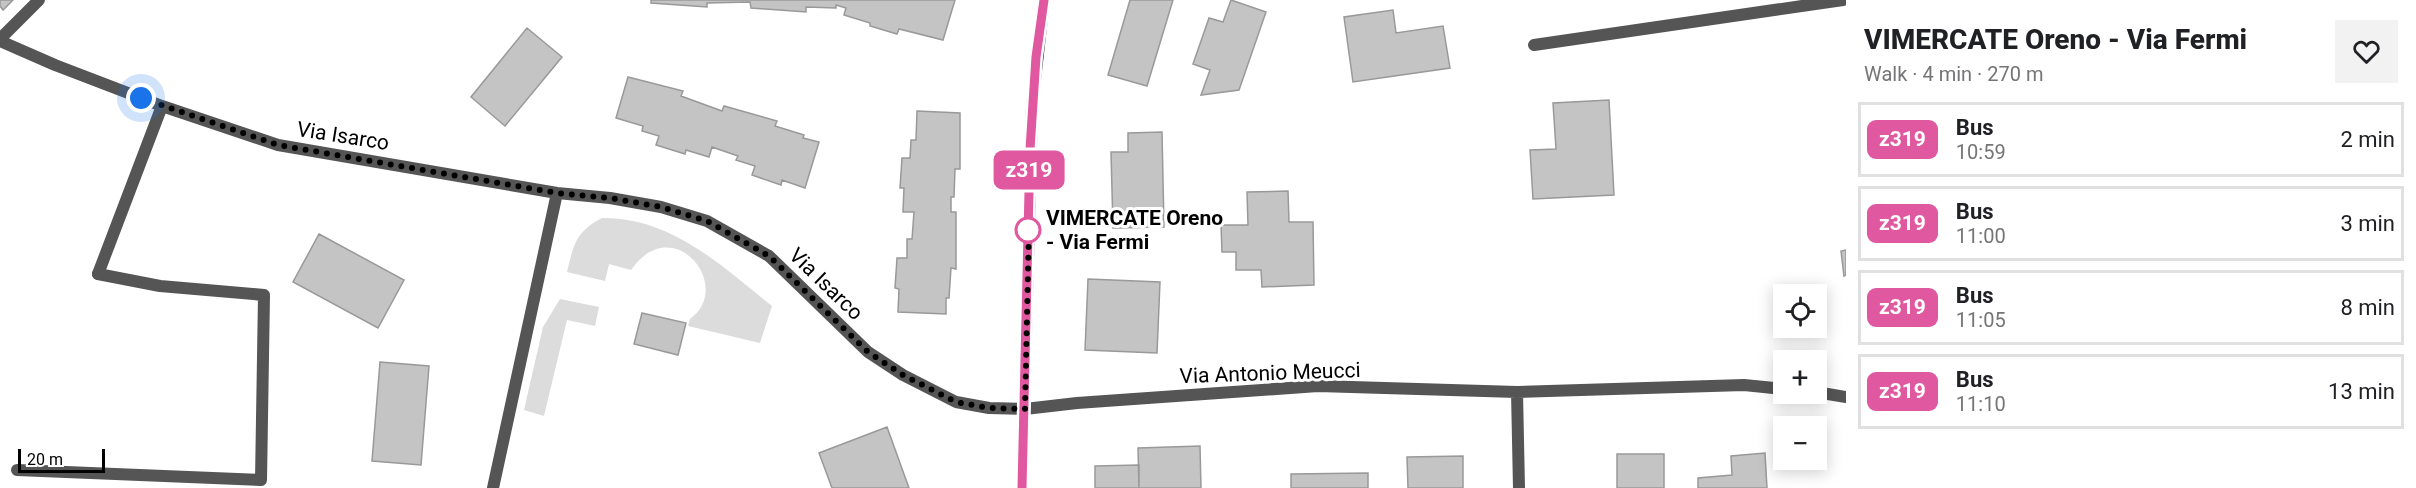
<!DOCTYPE html>
<meta charset="utf-8">
<style>
:root{--surface:#fff;--page:#f2f2f2;--text:#202124;--muted:#757577;--line:#e0e0e0}
body{margin:0;font-family:Roboto,sans-serif;background:var(--page);color:var(--text);height:100vh;display:flex;flex-direction:column;font-size:22px;white-space:nowrap}
*{box-sizing:border-box;margin:0}
p{font-size:20px;color:var(--muted)}
.icon{flex:none;width:33px;height:33px;fill:none;stroke:currentColor;stroke-width:2;stroke-linecap:round;stroke-linejoin:round}
.map{position:relative;flex:1;overflow:hidden}
.drawer{display:flex;flex-direction:column;background:var(--surface);width:570px}
.drawer>*{flex:none}
.badge{padding:0 12px;border-radius:9px;font-size:21px;line-height:39px}
.fabs{position:absolute;left:1773px;top:284px;display:grid;gap:12px}
.fabs a{display:grid;place-items:center;width:54px;height:54px;border-radius:0px;background:var(--surface);box-shadow:0 3px 15px #0003;font-size:30px}
.scale{position:absolute;left:18px;bottom:15px;width:87px;box-sizing:border-box;padding-left:6px;border:3px solid #000;border-top:0;font-size:16px;line-height:21px;white-space:nowrap;color:#000;-webkit-text-stroke:4px #fff;paint-order:stroke}
.you{position:absolute;width:30px;height:30px;margin:-15px;border:4px solid #fff;border-radius:50%;background:#1a73e8;box-shadow:0 0 0 9px #1a73e833}
.map>.badge{position:absolute;translate:-50% -50%;box-shadow:0 0 0 3px #fff}
.round{display:grid;place-items:center;flex:none;width:63px;height:63px;border-radius:0px;background:var(--page)}
.headline{display:flex;align-items:center;justify-content:space-between;height:102px;padding:0 18px}
h1{font-size:28px;font-weight:800;line-height:45px}
ul{padding:0;list-style:none}
li{display:flex;align-items:center;gap:18px;height:75px;margin:0 12px 9px;padding:0 6px;border:3px solid var(--line);border-radius:0px}
li div{flex:1}
li b{display:block;font-size:22px}
li em{font-style:normal}
li .badge{min-width:66px;font-weight:700;text-align:center}
main{display:flex;flex:1;min-height:0}
.map>svg:first-child{display:block}
.green{fill:#dcdcdc}
.building{fill:#c4c4c4;stroke:#999;stroke-width:1.5}
.lines{fill:none;stroke-linecap:round;stroke-linejoin:round}
.lane{stroke:#555;stroke-width:12}
.street{stroke:#555;stroke-width:12}
.secondary{stroke:#222;stroke-width:12}
.line-casing{stroke:#fff;stroke-width:14}
.line{stroke:#df58a0;stroke-width:9}
.walk{stroke:#000;stroke-width:6;stroke-dasharray:0 10.8}
.stop-dot{fill:#fff;stroke:#df58a0;stroke-width:3}
.labels{text-anchor:middle;dominant-baseline:central;stroke-width:6;stroke-linejoin:round;paint-order:stroke}
.street-label{font-size:21px;fill:#000;stroke:#fff}
.stop-label{font-size:21px;font-weight:bold;fill:#000;stroke:#fff;text-anchor:start}
</style>
<main>
<div class="map">
<svg width="1846" height="488" viewBox="0 0 1846 488">
<rect width="100%" height="100%" fill="#fff"/>
<path class="green" d="M 602,218 C 671,217 722,266 772,306 L 760,343 L 688,326 L 690,319 C 735,286 673,210 631,270 L 609,264 L 605,281 L 567,272 C 574,243 576,232 602,218 Z
M 560,299 L 599,307 L 595,326 L 567,320 L 544,416 L 524,410 L 543,327 Z"/>
<path class="building" d="M 0,0 L 13,0 L 3,10 L 0,6 Z
M 651,0 L 955,0 L 943,40 L 899,29 L 897,34 L 870,26 L 870,23 L 844,15 L 846,8 L 836,5 L 836,8 L 806,7 L 806,12 L 751,8 L 750,2 L 707,3 L 707,7 L 651,3 Z
M 1130,0 L 1173,0 L 1147,86 L 1108,75 Z
M 1231,0 L 1266,12 L 1239,90 L 1201,95 L 1210,70 L 1193,64 L 1209,18 L 1223,22 Z
M 1393,10 L 1396,33 L 1443,26 L 1450,68 L 1353,82 L 1344,17 Z
M 527,28 L 562,57 L 505,126 L 471,97 Z
M 628,77 L 683,91 L 681,96 L 722,111 L 724,106 L 777,121 L 775,126 L 804,135 L 803,138 L 819,142 L 805,188 L 782,180 L 781,185 L 752,175 L 755,166 L 736,160 L 738,156 L 712,147 L 709,157 L 686,150 L 685,154 L 656,145 L 659,136 L 642,131 L 643,126 L 616,118 Z
M 1609,100 L 1614,195 L 1533,199 L 1530,150 L 1556,149 L 1553,103 Z
M 917,111 L 960,113 L 960,169 L 955,169 L 954,197 L 951,197 L 951,212 L 956,212 L 956,269 L 951,268 L 949,298 L 946,298 L 946,314 L 898,312 L 899,289 L 895,288 L 897,258 L 907,258 L 907,239 L 912,239 L 914,212 L 903,212 L 904,188 L 900,188 L 902,158 L 910,158 L 911,140 L 916,140 Z
M 1162,132 L 1164,227 L 1113,228 L 1111,152 L 1128,152 L 1128,133 Z
M 1288,191 L 1289,222 L 1313,222 L 1314,285 L 1262,287 L 1261,270 L 1236,270 L 1236,252 L 1222,252 L 1221,225 L 1248,225 L 1247,192 Z
M 319,234 L 404,280 L 378,328 L 293,282 Z
M 1846,250 L 1846,275 L 1844,276 L 1841,251 Z
M 1088,279 L 1160,282 L 1157,353 L 1085,350 Z
M 642,313 L 686,323 L 678,355 L 634,344 Z
M 380,362 L 429,366 L 421,465 L 372,461 Z
M 887,427 L 909,488 L 832,488 L 819,453 Z
M 1200,446 L 1201,488 L 1139,488 L 1138,448 Z
M 1765,453 L 1767,488 L 1698,488 L 1698,478 L 1732,475 L 1731,456 Z
M 1617,454 L 1664,454 L 1664,488 L 1617,488 Z
M 1463,456 L 1463,488 L 1408,488 L 1407,457 Z
M 1139,465 L 1139,488 L 1095,488 L 1095,466 Z
M 1368,473 L 1368,488 L 1291,488 L 1291,474 Z"/>
<g class="lines">
<path class="lane" d="M 17,470 L 261,480 L 264,295 L 160,286 L 98,274"/>
<path class="street" d="M 0,39 L 39,0
M 0,41 L 55,65 L 162,106 L 278,145 L 557,193 L 610,198 L 661,207 L 707,221 L 769,256 L 868,352 L 903,375 L 956,402 L 989,408 L 1025,409 L 1077,403 L 1318,386 L 1517,392 L 1744,385 L 1784,389
M 1534,45 L 1843,0
M 98,274 L 162,106
M 1517,392 L 1519,488
M 1816,392 L 1846,397
M 493,488 L 557,193"/>
<path class="secondary" d="M 1022,488 L 1032,107 L 1044,0"/>
</g>
<g class="lines">
<defs>
<path id="line" d="M 1022,488 L 1030,149 L 1036,57 L 1044,0"/>
</defs>
<use href="#line" class="line-casing"/>
<use href="#line" class="line"/>
<path class="walk" d="M 141,98 L 278,145 L 557,193 L 610,198 L 661,207 L 707,221 L 769,256 L 868,352 L 903,375 L 956,402 L 989,408 L 1025,409 L 1029,226 L 1028,230"/>
</g>
<circle class="stop-dot" cx="1028" cy="230" r="12"/>
<g class="labels">
<g class="street-label">
<text transform="translate(343 136) rotate(9)">Via Isarco</text>
<text transform="translate(826 284) rotate(44)">Via Isarco</text>
<text transform="translate(1270 373) rotate(-2)">Via Antonio Meucci</text>
</g>
<g class="stop-label">
<text x="1046" y="218">VIMERCATE Oreno<tspan x="1046" dy="24">- Via Fermi</tspan></text>
</g>
</g>
</svg>
<div class="fabs">
<a><svg class="icon" aria-label="locate" viewBox="0 0 24 24"><circle cx="12" cy="12" r="6"/><path d="M12 2v4M12 18v4M2 12h4M18 12h4"/></svg></a>
<a>+</a>
<a>−</a>
</div>
<div class="scale">20 m</div>
<div class="you" style="left:141px;top:98px"></div>
<b class="badge" style="left:1029px;top:170px;background:#df58a0;color:#fff">z319</b>
</div>
<section class="drawer">
<div class="headline"><div><h1>VIMERCATE Oreno - Via Fermi</h1><p>Walk · 4 min · 270 m</p></div><a class="round"><svg class="icon" aria-label="heart" viewBox="0 0 24 24"><path d="M12 20l-8-8c-3-5 5-10 8-4 3-6 11-1 8 4z"/></svg></a></div>
<ul>
<li><span class="badge" style="background:#df58a0;color:#fff">z319</span><div><b>Bus</b><p>10:59</p></div><em>2 min</em></li>
<li><span class="badge" style="background:#df58a0;color:#fff">z319</span><div><b>Bus</b><p>11:00</p></div><em>3 min</em></li>
<li><span class="badge" style="background:#df58a0;color:#fff">z319</span><div><b>Bus</b><p>11:05</p></div><em>8 min</em></li>
<li><span class="badge" style="background:#df58a0;color:#fff">z319</span><div><b>Bus</b><p>11:10</p></div><em>13 min</em></li>
</ul>
</section>
</main>
